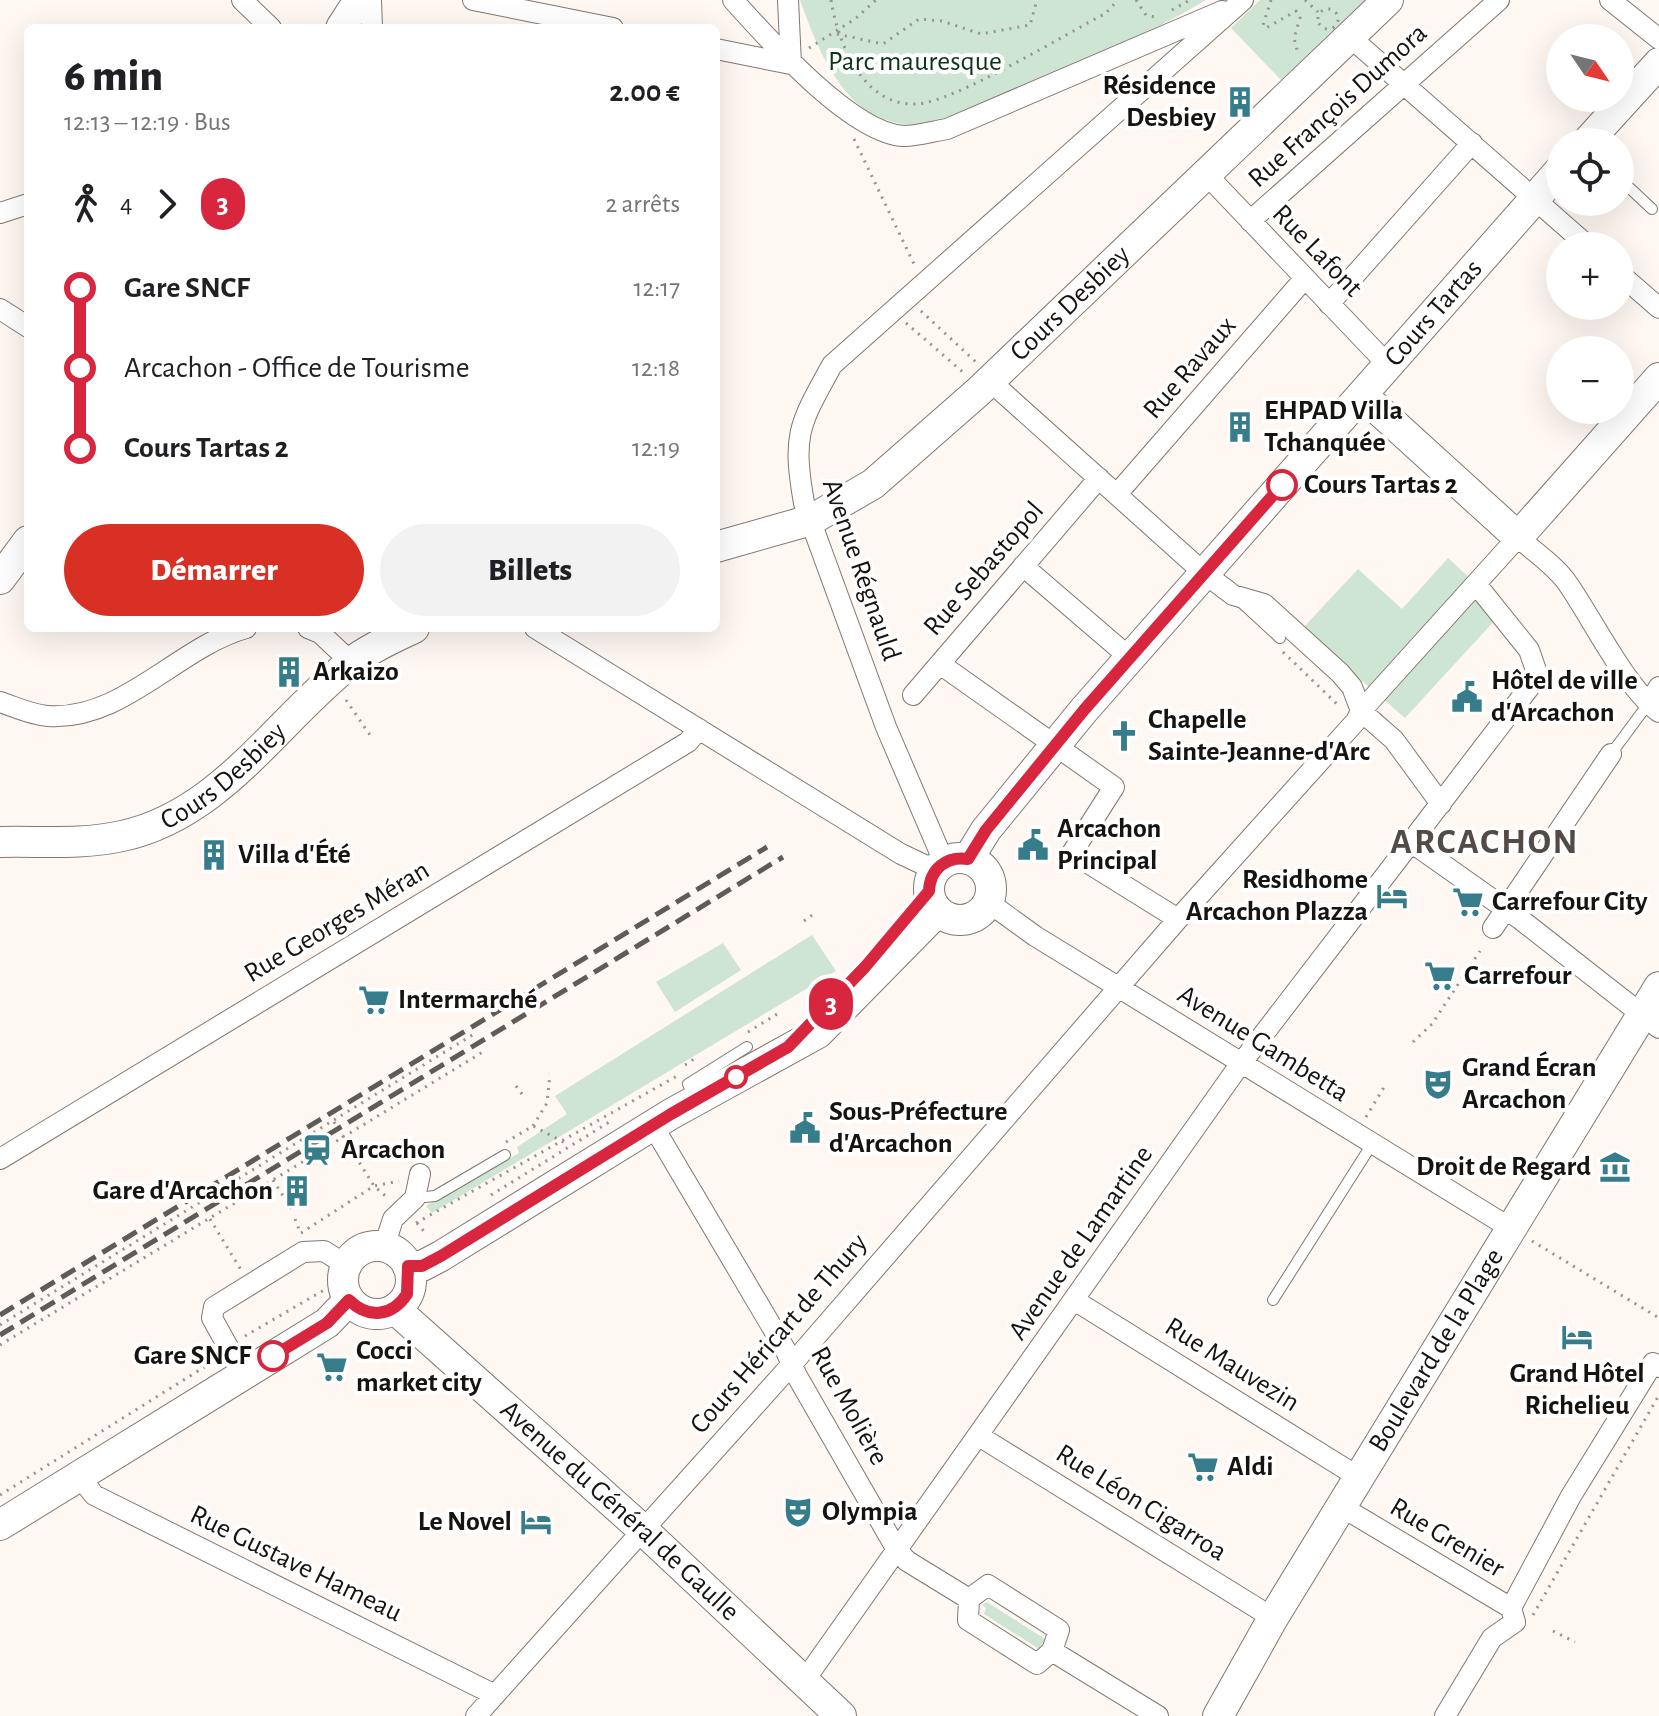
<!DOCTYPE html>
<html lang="fr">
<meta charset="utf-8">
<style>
:root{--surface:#fff;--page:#f2f2f2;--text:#202124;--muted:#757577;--accent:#d93025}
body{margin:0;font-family:"Alegreya Sans",sans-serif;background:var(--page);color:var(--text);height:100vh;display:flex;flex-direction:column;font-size:30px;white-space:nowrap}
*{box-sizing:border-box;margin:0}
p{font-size:26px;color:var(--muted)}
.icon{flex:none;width:44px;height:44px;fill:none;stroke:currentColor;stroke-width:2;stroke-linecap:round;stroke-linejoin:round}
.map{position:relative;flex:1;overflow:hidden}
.drawer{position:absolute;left:24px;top:24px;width:696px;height:608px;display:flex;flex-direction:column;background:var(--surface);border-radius:12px;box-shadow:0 8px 32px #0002}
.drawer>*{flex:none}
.badge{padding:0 16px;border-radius:26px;font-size:28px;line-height:52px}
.needle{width:52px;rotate:125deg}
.tools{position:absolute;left:1546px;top:24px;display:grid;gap:16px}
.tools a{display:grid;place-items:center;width:88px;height:88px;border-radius:50%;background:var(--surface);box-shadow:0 8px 32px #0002;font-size:40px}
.map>.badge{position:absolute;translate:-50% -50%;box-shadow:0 0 0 4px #fff}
.legs{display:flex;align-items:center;gap:12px;height:88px;padding:0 40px;font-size:26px}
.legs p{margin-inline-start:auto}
.overview{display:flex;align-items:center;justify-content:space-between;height:136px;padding:0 40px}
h1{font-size:44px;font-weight:800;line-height:60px}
.cta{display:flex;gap:16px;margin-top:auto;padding:16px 40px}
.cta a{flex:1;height:92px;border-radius:48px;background:var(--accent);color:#fff;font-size:32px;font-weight:800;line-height:92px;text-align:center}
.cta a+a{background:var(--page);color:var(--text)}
ul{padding:0 40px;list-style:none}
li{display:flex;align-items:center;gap:28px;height:80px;font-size:30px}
li i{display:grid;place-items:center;width:12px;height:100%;margin:0 10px;background:currentColor}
li i::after{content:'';width:20px;height:20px;margin:-10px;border:6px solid;border-radius:50%;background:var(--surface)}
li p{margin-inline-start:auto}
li:first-child i{background:linear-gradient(#0000 50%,currentColor 0)}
li:last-child i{background:linear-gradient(currentColor 50%,#0000 0)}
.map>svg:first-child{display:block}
.green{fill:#cee5d3}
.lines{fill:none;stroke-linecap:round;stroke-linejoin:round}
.lane-casing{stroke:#807873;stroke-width:12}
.street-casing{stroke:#807873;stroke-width:22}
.secondary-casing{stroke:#807873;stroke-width:32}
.path{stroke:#98928e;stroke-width:3;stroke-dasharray:2 6;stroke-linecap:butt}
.lane{stroke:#fff;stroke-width:10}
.street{stroke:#fff;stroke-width:20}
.secondary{stroke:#fff;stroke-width:30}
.rail{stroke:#5f5b58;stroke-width:5;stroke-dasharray:16 8;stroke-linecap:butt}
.line-1-casing{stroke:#fff;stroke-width:18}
.line-1{stroke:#d7263d;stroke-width:12}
.stop-1-dot{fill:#fff;stroke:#d7263d;stroke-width:4}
.labels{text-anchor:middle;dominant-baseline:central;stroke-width:8;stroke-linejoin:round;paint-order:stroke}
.park-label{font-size:28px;fill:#0b341a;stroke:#fff}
.poi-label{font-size:28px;font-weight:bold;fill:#161311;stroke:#fff;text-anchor:start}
.street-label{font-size:28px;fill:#161311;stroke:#fff}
.stop-label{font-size:28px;font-weight:bold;fill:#161311;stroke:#fff;text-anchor:start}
.district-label{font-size:36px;font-weight:bold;letter-spacing:2px;fill:#534b46;stroke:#fff}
</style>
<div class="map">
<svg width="1659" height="1716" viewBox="0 0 1659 1716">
<rect width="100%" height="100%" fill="#fff7f2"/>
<path class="green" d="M 800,0 L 1206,0 C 1146,36 1083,61 1019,89 C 987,103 945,128 910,125 C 897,124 880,119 869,112 C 834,91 813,37 800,0 Z
M 1260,0 L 1365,0 L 1281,80 L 1231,28 Z
M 1448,558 L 1473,581 L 1465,591 L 1497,618 L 1405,718 L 1302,629 L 1358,569 L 1402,609 Z
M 812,935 L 836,971 L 432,1213 L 426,1206 L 519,1153 L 517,1147 L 567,1114 L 555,1096 Z
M 723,943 L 741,970 L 675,1012 L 656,982 Z
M 987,1602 L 1045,1639 L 1039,1649 L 984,1614 L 986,1608 L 982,1605 Z"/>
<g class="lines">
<defs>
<path id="lane" d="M 1620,179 L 1652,209
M 1241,602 L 1280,638
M 1611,754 L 1648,704
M 694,1099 L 688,1084 L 747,1047
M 415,1198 L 435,1196 L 505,1155
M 1273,1300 L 1372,1144"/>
<path id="street" d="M 242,0 L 271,28
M 371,0 L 372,28
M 473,0 L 613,28
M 733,0 C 767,38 852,134 904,136 C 918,136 934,131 947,129 L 1222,11
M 788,0 L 791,64
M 1610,0 L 1659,39
M 1350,37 L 1588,246
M 716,49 L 791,64
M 1206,174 L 1388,365
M 0,213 L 28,204
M 1250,221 L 1499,0
M 1620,274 L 1659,308
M 1329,304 L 1472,143
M 0,309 L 28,327
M 990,381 L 1204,573 L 1233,595 L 1264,604 L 1340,673 L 1352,687 L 1361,711 L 1394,740 L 1441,804
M 1117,494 L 1305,278
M 1023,566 L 1129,657
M 1476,584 L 1529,650 L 1538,676 L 1411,842 L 1520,919 L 1659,1028
M 308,628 L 320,633 L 351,662
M 535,628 L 901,854 L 935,870
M 940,664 L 1114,787 L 1072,853 L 1178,919
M 913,695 L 1099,478
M 0,702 C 15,707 32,715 48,716 C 123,721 178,647 246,628
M 1648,704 L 1659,687
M 944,862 L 886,727 L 804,503 C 792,434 799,425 832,365 L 1243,0
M 988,902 L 1035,936 L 1512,1229
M 1493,928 L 1611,754
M 653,1126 L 785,1349 L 797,1376 L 897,1550 L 907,1561 L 969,1599
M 0,1159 L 688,742 L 699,729
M 384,1247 L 393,1219 L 415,1198 L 420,1174
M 1074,1300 L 1360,1478
M 243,1374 L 212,1318 L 214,1307 L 303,1252 L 324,1251 L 346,1265
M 979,1436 L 1273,1618
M 79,1476 L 94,1495 L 495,1695
M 1342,1507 L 1511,1608 L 1515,1622 L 1492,1638 L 1445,1716
M 988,1585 L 1059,1630 L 1052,1651 L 1037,1664 L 968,1620 L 969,1599 Z
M 1511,1608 L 1571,1496 L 1653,1363 L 1659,1367
M 1052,1651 L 1158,1716
M 804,1681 L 1236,1070 L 1411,842
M 476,1716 L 792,1364 L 1178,919 L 1356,721 L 1361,711 L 1518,537 C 1534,552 1556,566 1568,584 C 1593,620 1626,688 1659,712"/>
<g id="secondary">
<path d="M 341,28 L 359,0"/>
<path d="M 1587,142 L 1659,63"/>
<path d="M 1362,395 L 1518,537 L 1659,378"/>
<path id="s1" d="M 716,547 L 811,520 L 873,484 L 978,392 L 1388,0"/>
<path d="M 0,579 L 28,541"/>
<path id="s2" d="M 0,842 C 41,841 82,845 122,836 C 220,815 276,722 349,664 C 368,649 393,638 414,628"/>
<circle cx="960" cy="889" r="31"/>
<path id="s3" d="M 968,859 L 986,830 L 1084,710 L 1560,170"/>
<circle cx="377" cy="1280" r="34"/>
<path d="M 408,1266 L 422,1266 L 441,1256 L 671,1114 L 818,1033 L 938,911"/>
<path id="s4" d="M 395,1309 L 643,1530 L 841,1716"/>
<path d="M 0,1525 L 327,1323 L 349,1300"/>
<path id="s5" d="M 1218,1716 L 1273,1618 L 1659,987"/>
</g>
</defs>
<use href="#lane" class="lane-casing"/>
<use href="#street" class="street-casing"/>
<use href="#secondary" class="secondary-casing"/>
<path class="path" d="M 831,0 C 838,43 863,107 917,104 C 952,103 1068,33 1106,13 L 1118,0
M 1136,0 L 1146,15 L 1159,18
M 1271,0 L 1263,25 L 1266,28 L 1296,11 L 1300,18 L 1294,38 L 1298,54
M 1305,0 L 1318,12
M1318 19a10 10 0 1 1 20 0a10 10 0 1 1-20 0Z
M 1172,10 L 1190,0
M 837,34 L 883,44 L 919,19 L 942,21 L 981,34 L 1030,25 L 1037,0
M 809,48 L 855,19 L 876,0
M 854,139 L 915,266
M 921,311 L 977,363
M 906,323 L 964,373
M 1283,652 L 1338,705
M 346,700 L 372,738
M 804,921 L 815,913
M 748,1032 L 782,1011
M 1413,1042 L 1432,1024 L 1480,951
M 685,1065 L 697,1057
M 516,1086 L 522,1094
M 1366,1117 L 1386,1084
M 334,1122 L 374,1186 L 389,1199
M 533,1126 L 547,1103 L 550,1074
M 506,1142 L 533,1126 L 569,1145
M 309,1158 L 486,1050
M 273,1180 L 292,1210
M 491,1195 L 611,1121
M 286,1201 L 298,1194
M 210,1219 L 241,1270
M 295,1219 L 300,1232
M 416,1223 L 677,1076
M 417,1223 L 427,1235
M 301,1233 L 374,1186 L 399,1181
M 1532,1241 L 1659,1318
M 0,1325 L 474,1034
M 245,1336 L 324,1290
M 0,1345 L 309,1158 L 313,1165
M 0,1495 L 214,1361
M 1533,1615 L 1659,1395
M 1553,1631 L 1575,1642"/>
<use href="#lane" class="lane"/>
<use href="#street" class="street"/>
<use href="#secondary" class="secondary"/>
<path class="rail" d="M 0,1315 L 767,847
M 0,1335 L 783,857"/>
</g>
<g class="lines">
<defs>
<path id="line-1" d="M 273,1356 L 327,1323 L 349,1300 C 368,1319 392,1317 407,1294 L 408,1266 L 422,1266 L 441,1256 L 671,1114 L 788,1047 L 865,967 L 929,891 C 930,869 946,856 968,859 L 986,830 L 1084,710 L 1282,485"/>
</defs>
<use href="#line-1" class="line-1-casing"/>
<use href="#line-1" class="line-1"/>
</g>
<defs>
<symbol id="building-bare" viewBox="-9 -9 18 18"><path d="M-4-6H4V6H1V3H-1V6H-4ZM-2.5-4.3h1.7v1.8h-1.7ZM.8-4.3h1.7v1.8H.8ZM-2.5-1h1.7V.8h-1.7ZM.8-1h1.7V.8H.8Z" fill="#377c8a" stroke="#fff" stroke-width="2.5" paint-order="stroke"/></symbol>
<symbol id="civic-bare" viewBox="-9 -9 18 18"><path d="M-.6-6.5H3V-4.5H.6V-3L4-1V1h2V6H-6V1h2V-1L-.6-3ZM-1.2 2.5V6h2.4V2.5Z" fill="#377c8a" stroke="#fff" stroke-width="2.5" paint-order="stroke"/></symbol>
<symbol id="church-bare" viewBox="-9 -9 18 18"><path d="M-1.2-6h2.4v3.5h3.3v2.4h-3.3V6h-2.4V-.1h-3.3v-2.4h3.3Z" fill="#377c8a" stroke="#fff" stroke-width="2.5" paint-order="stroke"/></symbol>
<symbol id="hotel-bare" viewBox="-9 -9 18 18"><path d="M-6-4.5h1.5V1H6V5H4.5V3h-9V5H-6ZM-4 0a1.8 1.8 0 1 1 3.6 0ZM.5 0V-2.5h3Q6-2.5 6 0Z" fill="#377c8a" stroke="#fff" stroke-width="2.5" paint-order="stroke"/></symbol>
<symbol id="supermarket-bare" viewBox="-9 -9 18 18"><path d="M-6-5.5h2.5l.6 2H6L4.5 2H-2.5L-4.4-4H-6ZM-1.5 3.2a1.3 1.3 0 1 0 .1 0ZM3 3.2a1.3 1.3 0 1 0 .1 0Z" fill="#377c8a" stroke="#fff" stroke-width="2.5" paint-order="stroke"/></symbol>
<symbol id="theatre-bare" viewBox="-9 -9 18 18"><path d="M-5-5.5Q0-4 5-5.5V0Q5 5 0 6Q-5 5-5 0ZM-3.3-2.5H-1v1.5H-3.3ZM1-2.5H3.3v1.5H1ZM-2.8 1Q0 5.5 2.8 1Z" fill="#377c8a" stroke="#fff" stroke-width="2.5" paint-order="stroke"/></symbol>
<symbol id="station-bare" viewBox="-9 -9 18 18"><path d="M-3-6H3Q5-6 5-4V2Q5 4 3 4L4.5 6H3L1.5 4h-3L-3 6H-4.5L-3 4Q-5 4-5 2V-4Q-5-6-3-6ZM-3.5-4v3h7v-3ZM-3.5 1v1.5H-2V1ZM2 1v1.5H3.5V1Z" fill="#377c8a" stroke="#fff" stroke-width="2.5" paint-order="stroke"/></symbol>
<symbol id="museum-bare" viewBox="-9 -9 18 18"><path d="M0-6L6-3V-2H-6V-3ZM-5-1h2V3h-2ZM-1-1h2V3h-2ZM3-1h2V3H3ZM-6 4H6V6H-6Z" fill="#377c8a" stroke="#fff" stroke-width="2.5" paint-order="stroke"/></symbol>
</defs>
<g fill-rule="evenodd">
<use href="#building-bare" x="1218" y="80" width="44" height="44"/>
<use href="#building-bare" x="1218" y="405" width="44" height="44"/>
<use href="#building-bare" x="267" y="650" width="44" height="44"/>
<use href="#civic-bare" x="1445" y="675" width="44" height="44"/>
<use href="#church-bare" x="1102" y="714" width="44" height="44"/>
<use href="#civic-bare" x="1011" y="823" width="44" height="44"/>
<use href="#building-bare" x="192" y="833" width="44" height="44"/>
<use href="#hotel-bare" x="1370" y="874" width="44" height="44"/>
<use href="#supermarket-bare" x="1446" y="880" width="44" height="44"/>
<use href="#supermarket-bare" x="1418" y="954" width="44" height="44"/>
<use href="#supermarket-bare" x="352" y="978" width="44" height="44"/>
<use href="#theatre-bare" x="1416" y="1062" width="44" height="44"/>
<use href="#civic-bare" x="783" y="1106" width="44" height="44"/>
<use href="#station-bare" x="295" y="1128" width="44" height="44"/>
<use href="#museum-bare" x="1593" y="1145" width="44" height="44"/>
<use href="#building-bare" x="275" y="1169" width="44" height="44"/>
<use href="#hotel-bare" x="1555" y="1315" width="44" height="44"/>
<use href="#supermarket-bare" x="310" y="1345" width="44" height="44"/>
<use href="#supermarket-bare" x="1181" y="1445" width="44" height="44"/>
<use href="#theatre-bare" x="776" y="1490" width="44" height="44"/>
<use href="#hotel-bare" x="514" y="1500" width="44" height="44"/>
</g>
<g class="stop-1-dot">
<circle cx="1282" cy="485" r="14"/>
<circle cx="736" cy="1077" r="10"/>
<circle cx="273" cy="1356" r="14"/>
</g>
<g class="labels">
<g class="park-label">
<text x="915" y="62">Parc mauresque</text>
</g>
<g class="poi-label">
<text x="1216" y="86" text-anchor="end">Résidence<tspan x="1216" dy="32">Desbiey</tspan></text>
<text x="1264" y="411">EHPAD Villa<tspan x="1264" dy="32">Tchanquée</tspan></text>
<text x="313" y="672">Arkaizo</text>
<text x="1491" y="681">Hôtel de ville<tspan x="1491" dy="32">d'Arcachon</tspan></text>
<text x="1148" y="720">Chapelle<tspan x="1148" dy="32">Sainte-Jeanne-d'Arc</tspan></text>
<text x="1057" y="829">Arcachon<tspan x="1057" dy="32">Principal</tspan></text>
<text x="238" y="855">Villa d'Été</text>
<text x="1368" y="880" text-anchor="end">Residhome<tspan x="1368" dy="32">Arcachon Plazza</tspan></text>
<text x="1492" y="902">Carrefour City</text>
<text x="1464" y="976">Carrefour</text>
<text x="398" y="1000">Intermarché</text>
<text x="1462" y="1068">Grand Écran<tspan x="1462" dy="32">Arcachon</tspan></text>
<text x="829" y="1112">Sous-Préfecture<tspan x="829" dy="32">d'Arcachon</tspan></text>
<text x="341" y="1150">Arcachon</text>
<text x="1591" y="1167" text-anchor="end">Droit de Regard</text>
<text x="273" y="1191" text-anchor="end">Gare d'Arcachon</text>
<text x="356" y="1351">Cocci<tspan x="356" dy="32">market city</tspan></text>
<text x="1577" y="1374" text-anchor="middle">Grand Hôtel<tspan x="1577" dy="32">Richelieu</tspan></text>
<text x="1227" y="1467">Aldi</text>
<text x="822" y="1512">Olympia</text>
<text x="512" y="1522" text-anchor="end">Le Novel</text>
</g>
<g class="street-label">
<text transform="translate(1338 106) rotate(-42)">Rue François Dumora</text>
<text transform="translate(1317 251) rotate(46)">Rue Lafont</text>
<text stroke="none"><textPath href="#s1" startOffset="438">Cours Desbiey</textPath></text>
<text stroke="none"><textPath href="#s3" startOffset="718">Cours Tartas</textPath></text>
<text transform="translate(1190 368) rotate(-49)">Rue Ravaux</text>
<text transform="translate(984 569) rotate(-49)">Rue Sebastopol</text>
<text transform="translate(861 570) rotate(71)">Avenue Régnauld</text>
<text stroke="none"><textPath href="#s2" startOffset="242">Cours Desbiey</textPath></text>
<text transform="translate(337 922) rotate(-31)">Rue Georges Méran</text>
<text transform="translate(1263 1044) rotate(32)">Avenue Gambetta</text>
<text transform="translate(1081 1243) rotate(-55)">Avenue de Lamartine</text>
<text transform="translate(779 1334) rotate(-49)">Cours Héricart de Thury</text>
<text stroke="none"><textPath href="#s5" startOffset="426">Boulevard de la Plage</textPath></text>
<text transform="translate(1232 1365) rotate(32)">Rue Mauvezin</text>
<text transform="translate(849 1406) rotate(61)">Rue Molière</text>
<text transform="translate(1141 1503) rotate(32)">Rue Léon Cigarroa</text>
<text stroke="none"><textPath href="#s4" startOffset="302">Avenue du Général de Gaulle</textPath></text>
<text transform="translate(1447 1538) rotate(31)">Rue Grenier</text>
<text transform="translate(296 1564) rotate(26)">Rue Gustave Hameau</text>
</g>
<g class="stop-label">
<text x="1304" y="485">Cours Tartas 2</text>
<text x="251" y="1356" text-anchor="end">Gare SNCF</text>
</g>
<g class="district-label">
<text x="1485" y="842">ARCACHON</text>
</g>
</g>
</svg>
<div class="tools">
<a><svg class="needle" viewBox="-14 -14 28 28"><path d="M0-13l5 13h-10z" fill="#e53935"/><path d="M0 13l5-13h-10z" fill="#757577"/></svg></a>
<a><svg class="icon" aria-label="locate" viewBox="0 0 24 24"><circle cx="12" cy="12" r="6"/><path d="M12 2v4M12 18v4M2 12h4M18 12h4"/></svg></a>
<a>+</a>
<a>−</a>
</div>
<b class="badge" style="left:831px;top:1004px;background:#d7263d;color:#fff">3</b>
<section class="drawer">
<div class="overview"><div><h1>6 min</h1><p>12:13 – 12:19 · Bus</p></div><b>2.00 €</b></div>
<div class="legs"><svg class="icon" aria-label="walk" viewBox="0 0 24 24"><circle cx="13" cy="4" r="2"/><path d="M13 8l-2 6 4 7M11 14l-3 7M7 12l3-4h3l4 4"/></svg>4<svg class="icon" aria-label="forward" viewBox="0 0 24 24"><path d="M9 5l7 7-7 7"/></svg><b class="badge" style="background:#d7263d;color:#fff">3</b><p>2 arrêts</p></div>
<ul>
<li><i style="color:#d7263d"></i><b>Gare SNCF</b><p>12:17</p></li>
<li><i style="color:#d7263d"></i><span>Arcachon - Office de Tourisme</span><p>12:18</p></li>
<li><i style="color:#d7263d"></i><b>Cours Tartas 2</b><p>12:19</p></li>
</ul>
<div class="cta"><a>Démarrer</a><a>Billets</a></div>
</section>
</div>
